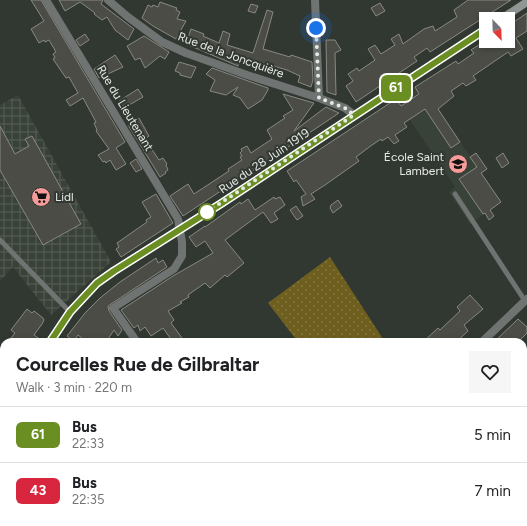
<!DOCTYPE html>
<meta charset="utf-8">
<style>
:root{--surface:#fff;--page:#f6f6f6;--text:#202124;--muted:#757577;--line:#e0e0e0}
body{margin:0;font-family:Figtree,sans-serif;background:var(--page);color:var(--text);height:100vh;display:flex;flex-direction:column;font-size:15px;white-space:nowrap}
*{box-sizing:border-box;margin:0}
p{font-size:13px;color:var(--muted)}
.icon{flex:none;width:22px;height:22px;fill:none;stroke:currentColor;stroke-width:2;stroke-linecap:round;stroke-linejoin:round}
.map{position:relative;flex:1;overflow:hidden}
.panel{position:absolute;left:0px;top:338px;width:527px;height:188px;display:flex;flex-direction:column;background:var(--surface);border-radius:12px 12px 0 0;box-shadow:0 2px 6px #0003}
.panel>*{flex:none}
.badge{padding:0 8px;border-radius:6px;font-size:14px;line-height:26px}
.needle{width:26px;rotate:157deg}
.buttons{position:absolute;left:479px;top:12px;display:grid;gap:8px}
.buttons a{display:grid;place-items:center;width:36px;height:36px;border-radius:0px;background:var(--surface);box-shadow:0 2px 6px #0003;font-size:20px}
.you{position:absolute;width:20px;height:20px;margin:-10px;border:3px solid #fff;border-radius:50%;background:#1a73e8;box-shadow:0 0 0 6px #1a73e833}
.map>.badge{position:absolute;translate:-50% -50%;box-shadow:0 0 0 2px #fff}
.round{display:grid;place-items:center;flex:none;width:42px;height:42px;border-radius:0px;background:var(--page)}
.overview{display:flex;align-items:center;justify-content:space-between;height:68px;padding:0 16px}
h1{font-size:19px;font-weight:700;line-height:30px}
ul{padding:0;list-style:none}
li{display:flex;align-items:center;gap:12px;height:56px;padding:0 16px;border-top:1px solid var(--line)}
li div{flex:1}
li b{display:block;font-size:15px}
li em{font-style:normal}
li .badge{min-width:44px;font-weight:700;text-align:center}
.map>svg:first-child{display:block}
.built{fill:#394239}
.industrial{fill:url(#industrial-grid)}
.grass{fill:url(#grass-dots)}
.building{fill:#4a4c45;stroke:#888a82}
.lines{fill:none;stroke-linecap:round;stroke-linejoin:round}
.service{stroke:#6f7371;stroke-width:5}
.minor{stroke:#6f7371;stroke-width:8}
.secondary{stroke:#8f9693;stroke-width:8}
.line-casing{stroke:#fff;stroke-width:9}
.line{stroke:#6b8e23;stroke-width:6}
.walk{stroke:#e6eae6;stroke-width:4;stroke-dasharray:0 7.2}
.stop-dot{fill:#fff;stroke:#6b8e23;stroke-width:2}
.labels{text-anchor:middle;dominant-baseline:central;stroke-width:4;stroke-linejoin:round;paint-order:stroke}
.street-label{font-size:12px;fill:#e6eae6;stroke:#313731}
.poi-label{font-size:12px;fill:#e6eae6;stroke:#313731;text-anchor:end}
</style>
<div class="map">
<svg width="527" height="526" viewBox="0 0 527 526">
<defs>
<pattern id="industrial-grid" width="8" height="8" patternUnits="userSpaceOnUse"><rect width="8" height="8" fill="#394239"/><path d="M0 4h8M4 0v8" fill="none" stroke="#565d56"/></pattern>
<pattern id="grass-dots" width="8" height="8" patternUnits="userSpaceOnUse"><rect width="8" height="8" fill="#6f5f1f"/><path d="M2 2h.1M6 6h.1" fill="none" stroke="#847640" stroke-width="1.8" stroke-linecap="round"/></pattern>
</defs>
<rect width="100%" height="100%" fill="#313731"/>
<path class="built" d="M 421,84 L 501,202 L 470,224 L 449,192 L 455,187 L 396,99 Z"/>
<path class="industrial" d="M 18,95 L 111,262 L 51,315 L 13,267 L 0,281 L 0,105 Z"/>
<path class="grass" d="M 330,257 L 385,342 L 298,342 L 268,303 Z
M 527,364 L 527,526 L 455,526 L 451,522 L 523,522 L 523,369 Z
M 341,522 L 428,522 L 420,526 L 344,526 Z"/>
<path class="building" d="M 31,0 L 41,0 L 125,142 L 116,148 L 126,164 L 116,170 L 110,160 L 106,163 L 105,161 L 103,162 L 98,155 L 109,149 L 96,131 L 97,130 L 94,123 L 96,122 L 83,98 L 70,106 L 66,100 L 78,93 L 69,77 L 66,78 L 53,59 L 55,58 L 53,54 L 56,52 L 49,40 L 45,42 L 44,40 L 39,43 L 31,29 L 44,21 Z
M 59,0 L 103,0 L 101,4 L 134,29 L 128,40 L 115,30 L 107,17 L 102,20 L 94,14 L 95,13 L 80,2 L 65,11 Z
M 468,0 L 511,0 L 430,52 L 427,48 L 414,57 L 417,61 L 356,102 L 346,86 L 353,81 L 348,74 L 357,68 L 359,71 L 375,60 L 368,49 L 375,45 L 381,54 L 395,45 L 391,39 L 399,34 L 403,44 L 424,29 L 433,26 L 435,31 L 457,17 L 454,10 Z
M 160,2 L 177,8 L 176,10 L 180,12 L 177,19 L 186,21 L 176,39 L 153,26 L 142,18 L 148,5 L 152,7 L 153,5 L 158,7 Z
M 380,3 L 385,11 L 376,16 L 371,8 Z
M 251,4 L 258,6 L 255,13 L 248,11 Z
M 267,10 L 273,12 L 263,49 L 290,57 L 291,55 L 312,62 L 313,80 L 311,87 L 298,82 L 300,76 L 287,70 L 259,62 L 257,69 L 239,62 L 238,66 L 186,44 L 191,29 L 204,34 L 203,36 L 219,43 L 223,31 L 230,34 L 227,45 L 253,53 Z
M 527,13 L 527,31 L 516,38 L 523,49 L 511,56 L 508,52 L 473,76 L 476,80 L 466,86 L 463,83 L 451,91 L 454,96 L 438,109 L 460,142 L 451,148 L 425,109 L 404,123 L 407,127 L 395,135 L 399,141 L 394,144 L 388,137 L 382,141 L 381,139 L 372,145 L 356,157 L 359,161 L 325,185 L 311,194 L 315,199 L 303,206 L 301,197 L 306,194 L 296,180 L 294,182 L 287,171 L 396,99 L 401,106 L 419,94 L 415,87 L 456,61 L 458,64 L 474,53 L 471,50 L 485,41 L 508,41 L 508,26 Z
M 85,34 L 89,40 L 80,46 L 76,40 Z
M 144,36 L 169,52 L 165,59 L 160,56 L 145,68 L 140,58 L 135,60 L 127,46 Z
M 326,40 L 335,40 L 341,50 L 335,53 L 336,95 L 327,92 Z
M 115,55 L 123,67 L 99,78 L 94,69 Z
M 179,62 L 196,67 L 191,78 L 180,75 L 180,73 L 175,71 Z
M 212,68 L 265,87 L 268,88 L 268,90 L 262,100 L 248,109 L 240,98 L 233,95 L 238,87 L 226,95 L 210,91 L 215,80 L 206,74 Z
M 138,89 L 143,97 L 124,108 L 119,101 Z
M 283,94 L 314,103 L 294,131 L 326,107 L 339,113 L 248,174 L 246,172 L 235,179 L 236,181 L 183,216 L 170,196 L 188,184 L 194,194 L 229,171 L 228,169 L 242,160 L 240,157 L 242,156 L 240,153 L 242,151 L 241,149 L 247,146 L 251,153 L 272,139 L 267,130 L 285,118 L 283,116 L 293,110 Z
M 139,118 L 149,136 L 145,139 L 159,160 L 163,158 L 167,164 L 166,165 L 168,170 L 165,172 L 166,173 L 160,177 L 128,125 Z
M 0,126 L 15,154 L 29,146 L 25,139 L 32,136 L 81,224 L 43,245 L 0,170 Z
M 476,153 L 487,169 L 481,173 L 501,202 L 490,210 L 494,216 L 489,220 L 485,213 L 483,214 L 459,179 L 477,167 L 470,157 Z
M 503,153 L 509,163 L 502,168 L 496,158 Z
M 136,159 L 142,169 L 136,172 L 130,163 Z
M 156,194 L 173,223 L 121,257 L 116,249 L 119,247 L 117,243 L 147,222 L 146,220 L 151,217 L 142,202 Z
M 274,197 L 275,199 L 280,197 L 285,205 L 274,213 L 278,219 L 271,223 L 263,212 L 225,240 L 244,263 L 227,277 L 225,275 L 210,288 L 205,283 L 188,295 L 189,297 L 180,302 L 182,303 L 168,311 L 174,320 L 171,323 L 182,338 L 176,342 L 173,342 L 163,328 L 151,336 L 145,327 L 140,331 L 138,325 L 134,328 L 121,310 L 173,276 L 213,253 L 205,241 L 196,247 L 189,237 L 205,226 L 205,227 L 240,202 L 241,204 L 248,199 L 255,210 Z
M 338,200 L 342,206 L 333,213 L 330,208 L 331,205 Z
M 296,206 L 303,216 L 297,220 L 290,210 Z
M 156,258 L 158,263 L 163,260 L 167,267 L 108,306 L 109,311 L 122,330 L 118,336 L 114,330 L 106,342 L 87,342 L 78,335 L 74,341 L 67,336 L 85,313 L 100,298 L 120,282 Z
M 470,295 L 483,309 L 464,325 L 468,331 L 456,342 L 423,342 L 438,328 L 440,330 L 460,311 L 457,307 Z
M 27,309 L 32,313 L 34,311 L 43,318 L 44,320 L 42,324 L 34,335 L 44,342 L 16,342 L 11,338 L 15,333 L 11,330 Z
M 518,319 L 527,327 L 527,333 L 518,342 L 494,342 Z"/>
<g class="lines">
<path class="service" d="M 455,194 L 525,301
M 0,240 L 70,312"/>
<path class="minor" d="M 46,0 L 178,219 L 182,242 L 182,256 L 174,269 L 113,308 L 137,342
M 108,0 L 128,17 L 162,42 L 186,53 L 247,75 L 319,98 L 345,108 L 354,115
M 315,0 L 319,98
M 482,342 L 527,299"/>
<path class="secondary" d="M 501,19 L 527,2
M 50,342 L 70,312 L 97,283 L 114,271 L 222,203 L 486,29
M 0,414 L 4,408"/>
</g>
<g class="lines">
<defs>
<path id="line" d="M 50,342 L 70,312 L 97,283 L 114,271 L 222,203 L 486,29"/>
</defs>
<use href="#line" class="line-casing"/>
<use href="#line" class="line"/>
<path class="walk" d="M 207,212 L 354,115 L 345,108 L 319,98 L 316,28"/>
</g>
<defs>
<symbol id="school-disc" viewBox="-11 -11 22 22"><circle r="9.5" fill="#f59b9a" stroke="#313731"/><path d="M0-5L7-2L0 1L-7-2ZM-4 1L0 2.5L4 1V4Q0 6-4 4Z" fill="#111"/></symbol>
<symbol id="supermarket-disc" viewBox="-11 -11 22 22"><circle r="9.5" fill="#f59b9a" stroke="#313731"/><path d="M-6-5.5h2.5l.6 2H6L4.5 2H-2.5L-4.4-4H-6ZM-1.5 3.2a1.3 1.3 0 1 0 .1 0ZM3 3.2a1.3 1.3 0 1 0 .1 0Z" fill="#111"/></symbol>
</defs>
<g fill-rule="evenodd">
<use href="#school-disc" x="447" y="153" width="22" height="22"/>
<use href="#supermarket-disc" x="30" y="186" width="22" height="22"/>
</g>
<circle class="stop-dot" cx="207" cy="212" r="8"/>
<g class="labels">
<g class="street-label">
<text transform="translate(231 55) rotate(20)">Rue de la Joncquière</text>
<text transform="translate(125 108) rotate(59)">Rue du Lieutenant</text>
<text transform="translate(264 161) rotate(-34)">Rue du 28 Juin 1919</text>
</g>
<g class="poi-label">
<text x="444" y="157">École Saint<tspan x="444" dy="14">Lambert</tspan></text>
<text x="55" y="197" text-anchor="start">Lidl</text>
</g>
</g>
</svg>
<div class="buttons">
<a><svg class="needle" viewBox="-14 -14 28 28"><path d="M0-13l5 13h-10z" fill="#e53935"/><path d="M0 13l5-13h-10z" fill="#757577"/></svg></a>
</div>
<div class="you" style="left:316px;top:28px"></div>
<b class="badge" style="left:396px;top:88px;background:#6b8e23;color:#fff">61</b>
<section class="panel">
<div class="overview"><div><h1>Courcelles Rue de Gilbraltar</h1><p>Walk · 3 min · 220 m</p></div><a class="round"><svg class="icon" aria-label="heart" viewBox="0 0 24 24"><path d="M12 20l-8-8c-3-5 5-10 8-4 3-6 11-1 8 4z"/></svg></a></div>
<ul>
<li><span class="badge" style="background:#6b8e23;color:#fff">61</span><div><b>Bus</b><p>22:33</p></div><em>5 min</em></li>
<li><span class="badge" style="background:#d7263d;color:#fff">43</span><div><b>Bus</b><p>22:35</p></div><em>7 min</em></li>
</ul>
</section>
</div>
